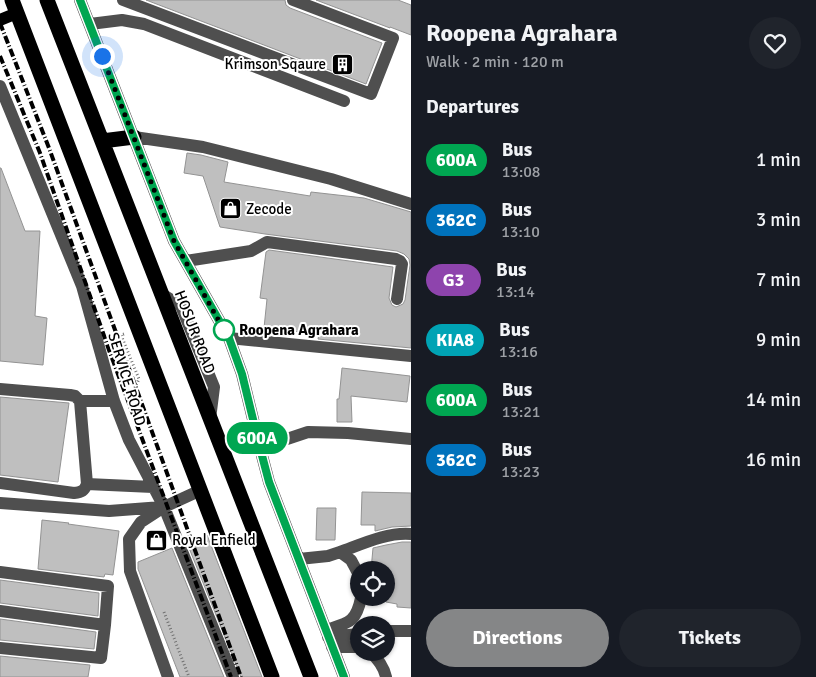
<!DOCTYPE html>
<meta charset="utf-8">
<style>
:root{--surface:#171b24;--page:#20242c;--text:#f1f3f6;--muted:#9ea1a6;--accent:#858687}
body{margin:0;font-family:Signika,sans-serif;background:var(--page);color:var(--text);height:100vh;display:flex;flex-direction:column;font-size:19px;white-space:nowrap}
*{box-sizing:border-box;margin:0}
p{font-size:16px;color:var(--muted)}
.icon{flex:none;width:28px;height:28px;fill:none;stroke:currentColor;stroke-width:2;stroke-linecap:round;stroke-linejoin:round}
.map{position:relative;flex:1;overflow:hidden}
.drawer{display:flex;flex-direction:column;background:var(--surface);width:405px}
.drawer>*{flex:none}
.badge{padding:0 10px;border-radius:16px;font-size:18px;line-height:32px}
.controls{position:absolute;left:350px;top:561px;display:grid;gap:10px}
.controls a{display:grid;place-items:center;width:45px;height:45px;border-radius:50%;background:var(--surface);box-shadow:0 1px 4px #0004;font-size:25px}
.you{position:absolute;width:25px;height:25px;margin:-12px;border:4px solid #fff;border-radius:50%;background:#1a73e8;box-shadow:0 0 0 8px #1a73e833}
.map>.badge{position:absolute;translate:-50% -50%;box-shadow:0 0 0 2px #fff}
h2{padding:0 15px;font-size:19px;line-height:45px}
.round{display:grid;place-items:center;flex:none;width:52px;height:52px;border-radius:26px;background:var(--page)}
.headline{display:flex;align-items:center;justify-content:space-between;height:85px;padding:0 15px}
h1{font-size:24px;font-weight:700;line-height:38px}
.cta{display:flex;gap:10px;margin-top:auto;padding:10px 15px}
.cta a{flex:1;height:58px;border-radius:30px;background:var(--accent);color:#fff;font-size:20px;font-weight:700;line-height:58px;text-align:center}
.cta a+a{background:var(--page);color:var(--text)}
ul{padding:0;list-style:none}
li{display:flex;align-items:center;gap:15px;height:60px;padding:0 15px}
li div{flex:1}
li b{display:block;font-size:19px}
li em{font-style:normal}
li .badge{min-width:55px;font-weight:700;text-align:center}
main{display:flex;flex:1;min-height:0}
.map>svg:first-child{display:block}
.building{fill:#bfbfbf;stroke:#939393}
.lines{fill:none;stroke-linecap:round;stroke-linejoin:round}
.path{stroke:#717171;stroke-width:3;stroke-dasharray:1 2.5;stroke-linecap:butt}
.minor{stroke:#4f4f4f;stroke-width:12}
.major{stroke:#000;stroke-width:12}
.highway{stroke:#000;stroke-width:15}
.rail{stroke:#000;stroke-width:4;stroke-dasharray:8 2.5 1 2.5;stroke-linecap:butt}
.line-casing{stroke:#fff;stroke-width:11}
.line{stroke:#00a651;stroke-width:8}
.walk{stroke:#000;stroke-width:5;stroke-dasharray:0 9}
.stop-dot{fill:#fff;stroke:#00a651;stroke-width:2.5}
.labels{text-anchor:middle;dominant-baseline:central;stroke-width:4;stroke-linejoin:round;paint-order:stroke}
.poi-label{font-size:15px;fill:#000;stroke:#fff;text-anchor:start}
.stop-label{font-size:15px;font-weight:bold;fill:#000;stroke:#fff;text-anchor:start}
.street-label{font-size:15px;fill:#000;stroke:#fff}
</style>
<main>
<div class="map">
<svg width="411" height="677" viewBox="0 0 411 677">
<rect width="100%" height="100%" fill="#fff"/>
<path class="building" d="M 146,0 L 285,0 L 286,5 L 290,8 L 382,43 L 366,84 Z
M 316,0 L 398,0 L 411,5 L 411,35 L 390,27 L 390,28 Z
M 187,153 L 201,155 L 228,162 L 224,182 L 310,196 L 311,192 L 364,198 L 411,212 L 411,348 L 318,339 L 319,334 L 264,328 L 267,299 L 260,298 L 266,252 L 269,250 L 393,267 L 389,298 L 392,305 L 396,307 L 403,304 L 405,300 L 410,265 L 409,259 L 404,254 L 397,251 L 265,234 L 220,227 L 203,176 L 184,173 Z
M 0,168 L 1,168 L 25,231 L 40,231 L 35,316 L 47,318 L 43,365 L 0,361 Z
M 342,368 L 410,376 L 407,402 L 351,396 L 352,422 L 337,422 L 337,399 L 339,399 Z
M 0,397 L 69,403 L 58,482 L 0,475 Z
M 362,492 L 411,493 L 411,526 L 392,527 L 375,531 L 375,525 L 361,525 Z
M 317,508 L 336,508 L 335,540 L 316,540 Z
M 42,520 L 69,523 L 68,524 L 119,531 L 113,575 L 105,574 L 104,577 L 38,569 Z
M 207,535 L 262,677 L 241,677 L 187,543 Z
M 402,542 L 411,542 L 411,608 L 397,607 L 397,604 L 386,602 L 386,570 L 371,570 L 373,548 L 386,545 Z
M 172,548 L 224,677 L 180,677 L 138,569 L 138,562 Z
M 0,580 L 99,593 L 98,616 L 0,603 Z
M 0,619 L 96,632 L 94,649 L 0,640 Z
M 0,656 L 90,665 L 88,677 L 0,677 Z"/>
<g class="lines">
<path class="path" d="M 124,334 L 121,335 L 139,379 L 129,400
M 164,612 L 189,677"/>
<path class="minor" d="M 80,0 L 174,241 L 229,338 L 242,374 L 260,448 L 269,482 L 344,677
M 123,0 L 371,94 L 393,38 L 293,0
M 90,24 L 122,20 L 144,24 L 344,101
M 0,86 L 82,286 L 114,401 L 129,440 L 164,507 L 233,677
M 134,137 L 203,147 L 331,179 L 411,204
M 186,261 L 251,251 L 267,242 L 396,259 L 400,261 L 402,264 L 397,299
M 162,294 L 181,306 L 214,387 L 210,419
M 229,338 L 411,356
M 0,389 L 70,395 L 75,396 L 80,401 L 114,401
M 260,448 L 308,432 L 348,433 L 411,439
M 0,483 L 74,493 C 82,492 84,491 87,484 L 80,401
M 87,484 L 153,487
M 0,503 L 109,511 L 162,507
M 340,552 C 362,544 387,532 411,534
M 299,559 L 328,556 L 340,552 L 351,560 L 359,575
M 0,572 L 108,586 L 105,625 L 0,611
M 326,630 C 348,623 356,623 361,598
M 386,631 L 411,631
M 328,637 L 359,634
M 332,647 L 359,647
M 0,648 L 101,658 L 105,625
M 371,652 C 378,660 384,667 386,677
M 168,677 L 130,571 L 129,539 L 141,522 L 164,507 L 201,490"/>
<path class="major" d="M 0,20 L 17,13"/>
<path class="highway" d="M 12,0 L 272,677
M 47,0 L 311,677
M 102,141 L 134,137"/>
<path class="rail" d="M 0,23 L 49,148 L 241,677
M 0,56 L 40,153 L 109,350 L 231,677"/>
</g>
<g class="lines">
<defs>
<path id="line" d="M 80,0 L 174,241 L 229,338 L 242,374 L 260,448 L 269,482 L 344,677"/>
</defs>
<use href="#line" class="line-casing"/>
<use href="#line" class="line"/>
<path class="walk" d="M 102,56 L 174,241 L 224,330"/>
</g>
<defs>
<symbol id="building-square" viewBox="-11 -11 22 22"><rect x="-9" y="-9" width="18" height="18" rx="4" fill="#000" stroke="#fff"/><path d="M-4-6H4V6H1V3H-1V6H-4ZM-2.5-4.3h1.7v1.8h-1.7ZM.8-4.3h1.7v1.8H.8ZM-2.5-1h1.7V.8h-1.7ZM.8-1h1.7V.8H.8Z" fill="#fff"/></symbol>
<symbol id="shop-square" viewBox="-11 -11 22 22"><rect x="-9" y="-9" width="18" height="18" rx="4" fill="#000" stroke="#fff"/><path d="M-5-2.5h2.3a2.7 3.5 0 0 1 5.4 0H5L5.5 6h-11ZM-1.5-2.5h3a1.5 2.3 0 0 0-3 0Z" fill="#fff"/></symbol>
</defs>
<g fill-rule="evenodd">
<use href="#building-square" x="330" y="52" width="25" height="25"/>
<use href="#shop-square" x="218" y="196" width="25" height="25"/>
<use href="#shop-square" x="144" y="528" width="25" height="25"/>
</g>
<circle class="stop-dot" cx="224" cy="330" r="10"/>
<g class="labels">
<g class="poi-label">
<text x="326" y="64" text-anchor="end">Krimson Sqaure</text>
<text x="246" y="209">Zecode</text>
<text x="172" y="540">Royal Enfield</text>
</g>
<g class="stop-label">
<text x="239" y="330">Roopena Agrahara</text>
</g>
<g class="street-label">
<text transform="translate(195 332) rotate(69)">HOSUR ROAD</text>
<text transform="translate(127 379) rotate(73)">SERVICE ROAD</text>
</g>
</g>
</svg>
<div class="controls">
<a><svg class="icon" aria-label="locate" viewBox="0 0 24 24"><circle cx="12" cy="12" r="6"/><path d="M12 2v4M12 18v4M2 12h4M18 12h4"/></svg></a>
<a><svg class="icon" aria-label="layers" viewBox="0 0 24 24"><path d="M12 4l9 5-9 5-9-5zM3 14l9 5 9-5"/></svg></a>
</div>
<div class="you" style="left:102px;top:56px"></div>
<b class="badge" style="left:257px;top:438px;background:#00a651;color:#fff">600A</b>
</div>
<section class="drawer">
<div class="headline"><div><h1>Roopena Agrahara</h1><p>Walk · 2 min · 120 m</p></div><a class="round"><svg class="icon" aria-label="heart" viewBox="0 0 24 24"><path d="M12 20l-8-8c-3-5 5-10 8-4 3-6 11-1 8 4z"/></svg></a></div>
<h2>Departures</h2>
<ul>
<li><span class="badge" style="background:#00a651;color:#fff">600A</span><div><b>Bus</b><p>13:08</p></div><em>1 min</em></li>
<li><span class="badge" style="background:#0072bc;color:#fff">362C</span><div><b>Bus</b><p>13:10</p></div><em>3 min</em></li>
<li><span class="badge" style="background:#8e44ad;color:#fff">G3</span><div><b>Bus</b><p>13:14</p></div><em>7 min</em></li>
<li><span class="badge" style="background:#00a3b4;color:#fff">KIA8</span><div><b>Bus</b><p>13:16</p></div><em>9 min</em></li>
<li><span class="badge" style="background:#00a651;color:#fff">600A</span><div><b>Bus</b><p>13:21</p></div><em>14 min</em></li>
<li><span class="badge" style="background:#0072bc;color:#fff">362C</span><div><b>Bus</b><p>13:23</p></div><em>16 min</em></li>
</ul>
<div class="cta"><a>Directions</a><a>Tickets</a></div>
</section>
</main>
